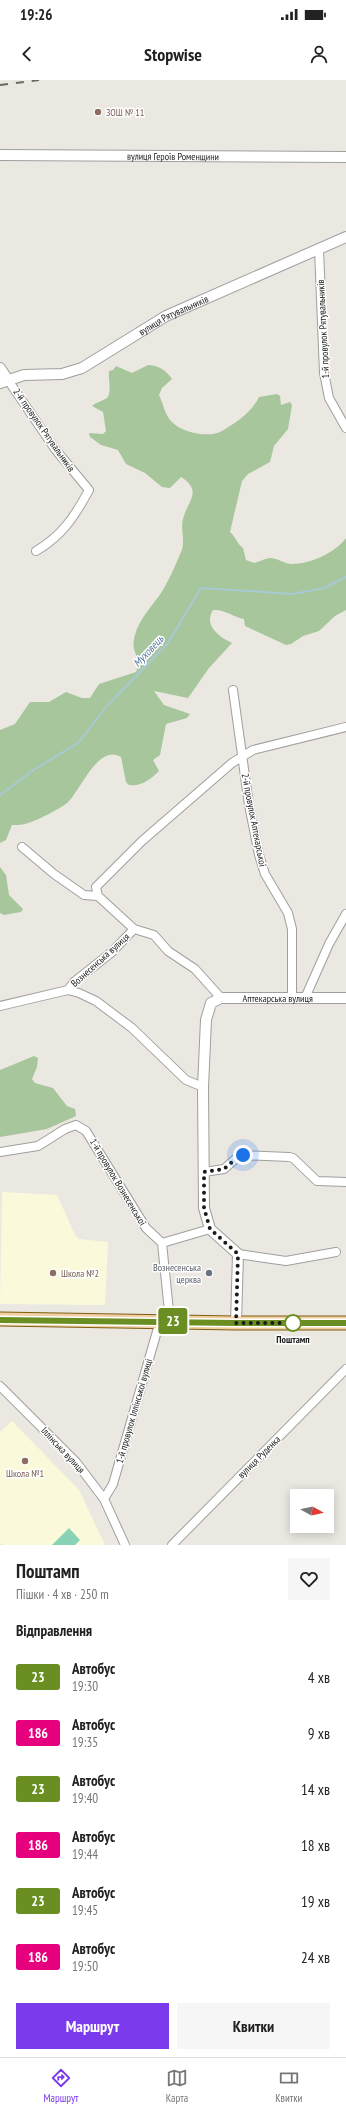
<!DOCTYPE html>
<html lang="uk">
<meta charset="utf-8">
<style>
:root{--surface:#fff;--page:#f6f6f6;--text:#222;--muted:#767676;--line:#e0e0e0;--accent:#7c3aed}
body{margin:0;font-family:"PT Sans Narrow",sans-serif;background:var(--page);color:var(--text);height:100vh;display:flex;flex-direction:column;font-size:15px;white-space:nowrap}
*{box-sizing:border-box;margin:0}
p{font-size:13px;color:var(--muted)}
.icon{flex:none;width:22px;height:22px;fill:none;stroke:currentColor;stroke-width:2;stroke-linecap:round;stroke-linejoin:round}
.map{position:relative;height:1465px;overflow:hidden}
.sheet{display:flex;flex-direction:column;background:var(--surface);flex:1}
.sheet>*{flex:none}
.badge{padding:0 8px;border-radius:3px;font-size:14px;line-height:26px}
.needle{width:26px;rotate:98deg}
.tools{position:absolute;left:290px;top:1409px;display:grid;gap:8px}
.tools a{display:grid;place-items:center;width:44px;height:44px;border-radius:0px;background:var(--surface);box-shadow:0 2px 10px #0003;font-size:20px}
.you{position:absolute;width:20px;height:20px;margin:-10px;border:3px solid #fff;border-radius:50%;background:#1a73e8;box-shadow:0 0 0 6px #1a73e833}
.map>.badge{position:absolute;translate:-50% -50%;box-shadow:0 0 0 2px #fff}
h2{padding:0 16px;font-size:15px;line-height:36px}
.round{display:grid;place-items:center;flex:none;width:42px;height:42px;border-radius:0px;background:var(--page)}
.summary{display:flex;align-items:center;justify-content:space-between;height:68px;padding:0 16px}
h1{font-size:19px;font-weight:700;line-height:30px}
.primary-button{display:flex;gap:8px;margin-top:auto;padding:8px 16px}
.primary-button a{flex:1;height:46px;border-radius:0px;background:var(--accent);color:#fff;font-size:16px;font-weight:700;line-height:46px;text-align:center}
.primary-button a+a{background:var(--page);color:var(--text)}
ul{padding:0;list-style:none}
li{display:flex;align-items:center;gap:12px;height:56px;padding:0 16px}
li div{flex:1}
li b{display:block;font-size:15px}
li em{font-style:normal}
li .badge{min-width:44px;font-weight:700;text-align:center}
.status{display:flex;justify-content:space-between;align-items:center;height:28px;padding:0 20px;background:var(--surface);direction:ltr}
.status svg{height:11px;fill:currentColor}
header{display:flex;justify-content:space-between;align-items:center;height:52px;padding:0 16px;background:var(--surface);font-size:18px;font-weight:700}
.dock{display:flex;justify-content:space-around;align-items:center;height:56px;border-top:1px solid var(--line);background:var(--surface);font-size:11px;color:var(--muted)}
.dock a{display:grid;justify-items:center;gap:2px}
.dock .on{color:var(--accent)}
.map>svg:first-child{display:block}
.education{fill:#fafadb}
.forest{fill:#a7c69b}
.pitch{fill:#88d2b6}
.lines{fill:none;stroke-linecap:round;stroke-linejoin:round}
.stream{stroke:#a7cad4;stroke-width:2}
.minor-casing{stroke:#9f9f9f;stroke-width:10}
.tertiary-casing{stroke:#9f9f9f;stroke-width:12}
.primary-casing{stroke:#815d11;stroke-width:15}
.minor{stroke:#fff;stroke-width:8}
.tertiary{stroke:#fff;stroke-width:10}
.primary{stroke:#f0cfa2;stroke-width:13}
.rail{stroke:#696969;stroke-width:2;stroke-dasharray:8 8;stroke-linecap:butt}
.line-casing{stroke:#fff;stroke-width:9}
.line{stroke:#6b8e23;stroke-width:6}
.walk{stroke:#1b1b1b;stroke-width:4;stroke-dasharray:0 7.2}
.education-dot{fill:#8d6e63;stroke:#fff;stroke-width:1.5}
.worship-dot{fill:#6b7280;stroke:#fff;stroke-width:1.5}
.stop-dot{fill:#fff;stroke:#6b8e23;stroke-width:2}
.labels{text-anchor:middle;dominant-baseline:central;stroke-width:3;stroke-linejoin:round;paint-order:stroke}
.education-label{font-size:10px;fill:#785e54;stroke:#fff;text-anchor:start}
.street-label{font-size:10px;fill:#1b1b1b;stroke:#fff}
.worship-label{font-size:10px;fill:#5b616d;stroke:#fff;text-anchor:end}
.stop-label{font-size:10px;font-weight:bold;fill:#1b1b1b;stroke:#fff}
.water-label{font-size:11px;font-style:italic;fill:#54789e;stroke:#fff}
</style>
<div class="status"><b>19:26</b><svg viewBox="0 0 49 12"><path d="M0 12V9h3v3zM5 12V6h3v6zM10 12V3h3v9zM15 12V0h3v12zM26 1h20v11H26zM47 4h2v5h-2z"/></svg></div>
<header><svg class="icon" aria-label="back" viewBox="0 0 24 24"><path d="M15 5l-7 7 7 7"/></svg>Stopwise<svg class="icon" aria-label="person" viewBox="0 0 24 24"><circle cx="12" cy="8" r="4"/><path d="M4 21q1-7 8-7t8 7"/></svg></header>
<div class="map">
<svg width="346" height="1465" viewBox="0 0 346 1465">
<rect width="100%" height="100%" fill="#ebe8e2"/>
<path class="education" d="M 2,1112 L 57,1115 L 75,1155 L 79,1159 L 108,1162 L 105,1225 L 0,1224 Z
M 12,1341 L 79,1410 L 105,1465 L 3,1465 L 0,1463 L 0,1352 Z"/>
<path class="forest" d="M 148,285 C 158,285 167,291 172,299 L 162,308 L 159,315 C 163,323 165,335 171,341 C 180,352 207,358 220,352 C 236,343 251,333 259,317 L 277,314 L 280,316 L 281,325 L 290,322 L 292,325 L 288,349 L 274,366 L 270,382 L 248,394 L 242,401 L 230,452 C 236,457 237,464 243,468 L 246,480 L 254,483 C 259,482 265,478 271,478 C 279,479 285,484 292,484 C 310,484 335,473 346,458 L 346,530 L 335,536 L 319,551 L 303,556 L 291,564 L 286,565 L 245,546 L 244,539 C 233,537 225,529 213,530 C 203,546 220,557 232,563 L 209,588 L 188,618 L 154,611 L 164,625 L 190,634 L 187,638 L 166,644 L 160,675 L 153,680 L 159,691 C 151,699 141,707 129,705 L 126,702 L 121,677 C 99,663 81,709 69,721 C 63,728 34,742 25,744 C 21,745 16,745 12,745 L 6,760 L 0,763 L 0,650 L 15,644 L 30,622 L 49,622 L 66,612 L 82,618 L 90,618 L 99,604 L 136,592 L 139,584 C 136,571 131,570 135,555 C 139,540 150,528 159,516 C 168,503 175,486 181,472 C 186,461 180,450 183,439 C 188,420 203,411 181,397 L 170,408 L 162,407 L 145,393 L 126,384 L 118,370 L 101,365 L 90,357 L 89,353 L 103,354 L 106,351 L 103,332 L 92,326 C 96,322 103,321 107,318 C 112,313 108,298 109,291 L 113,290 L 116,286 L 132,293 Z
M 0,787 L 6,795 L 9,815 L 23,829 L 21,832 L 4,835 L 0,833 Z
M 34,976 L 38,978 L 37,987 L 32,999 L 35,1003 L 53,1008 L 67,1026 L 75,1029 L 76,1036 L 47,1049 L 0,1057 L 0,990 Z"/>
<path class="pitch" d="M 69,1448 L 80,1460 L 75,1465 L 52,1465 Z"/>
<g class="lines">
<path class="stream" d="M 0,715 L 35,689 L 78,663 L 106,627 L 168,563 L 201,508 L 293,514 L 324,508 L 346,497"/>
<defs>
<path id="minor" d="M 319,169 L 324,293 L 329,318 L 346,348
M 8,300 L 55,369 L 89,410 C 75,436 62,456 36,471
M 233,610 L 249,725 L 259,775 L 265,794 L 288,833 L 292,849 L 292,917
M 22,767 L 54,794 L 84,815 L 98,816 L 134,849 L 112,872 L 74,902 L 68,910
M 98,816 L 96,807 L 142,761 L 232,683 L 253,670 L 346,647
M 134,849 L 154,855 L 168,871 L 195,889 L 221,918
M 305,918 L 329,864 L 346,834
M 0,926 L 68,910 L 79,913 L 96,921 L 132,948 L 186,1000 L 203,1007
M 0,1072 L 38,1066 L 65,1049 L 76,1045 L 86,1051 L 146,1148 L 162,1163 L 170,1241
M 204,1092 L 224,1089 L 240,1075 L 289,1077 L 293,1078 L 317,1101 L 346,1102
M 162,1163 L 210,1149
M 238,1174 L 286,1181 L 336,1172
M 0,1306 L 76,1382 L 104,1419 L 125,1465
M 104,1419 L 113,1404 L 160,1241
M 172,1465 L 346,1289"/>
<g id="tertiary">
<path id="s1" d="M 0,75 L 346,77"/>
<path d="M 0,288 L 8,300"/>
<path id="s2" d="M 0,303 L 24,295 L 62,294 L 82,288 L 166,236 L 346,157"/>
<path id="s3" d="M 236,1243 L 238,1174 L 210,1149 L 204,1128 L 203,1007 L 206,940 L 211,923 L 221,918 L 346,918"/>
</g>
<path id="primary" d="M 0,1239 L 236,1243 L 346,1243"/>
</defs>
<use href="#minor" class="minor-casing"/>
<use href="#tertiary" class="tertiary-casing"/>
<use href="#primary" class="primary-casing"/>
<use href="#minor" class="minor"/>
<use href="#tertiary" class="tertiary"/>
<use href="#primary" class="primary"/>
<path class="rail" d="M 0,5 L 39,0"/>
</g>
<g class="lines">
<defs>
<path id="line" d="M 0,1240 L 236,1243 L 346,1243"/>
</defs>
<use href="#line" class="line-casing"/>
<use href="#line" class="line"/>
<path class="walk" d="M 243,1075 L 238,1077 L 224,1089 L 204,1092 L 204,1128 L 210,1149 L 238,1174 L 236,1243 L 299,1243 L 293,1243"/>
</g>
<g class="education-dot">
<circle cx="98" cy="32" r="4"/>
<circle cx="53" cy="1193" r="4"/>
<circle cx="25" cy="1381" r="4"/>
</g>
<circle class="worship-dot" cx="209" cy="1193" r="4"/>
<circle class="stop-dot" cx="293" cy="1243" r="8"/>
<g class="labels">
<g class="education-label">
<text x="106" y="32">ЗОШ № 11</text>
<text x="61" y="1193">Школа №2</text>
<text x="25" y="1393" text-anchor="middle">Школа №1</text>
</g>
<g class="street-label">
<text stroke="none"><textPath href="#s1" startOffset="173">вулиця Героїв Роменщини</textPath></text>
<text stroke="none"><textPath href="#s2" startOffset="190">вулиця Рятувальників</textPath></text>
<text transform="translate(323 249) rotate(-93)">1-й провулок Рятувальників</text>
<text transform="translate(44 350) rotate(55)">2-й провулок Рятувальників</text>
<text transform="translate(254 740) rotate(79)">2-й провулок Аптекарської</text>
<text transform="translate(100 880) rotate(-42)">Вознесенська вулиця</text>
<text stroke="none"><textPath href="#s3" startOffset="402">Аптекарська вулиця</textPath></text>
<text transform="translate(118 1102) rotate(59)">1-й провулок Вознесенської</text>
<text transform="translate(134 1331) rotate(-74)">1-й провулок Іллінської вулиці</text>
<text transform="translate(63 1370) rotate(47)">Іллінська вулиця</text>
<text transform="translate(259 1377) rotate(-45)">вулиця Руденка</text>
</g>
<g class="worship-label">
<text x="201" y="1187">Вознесенська<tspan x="201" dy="12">церква</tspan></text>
</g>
<g class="stop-label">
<text x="293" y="1259">Поштамп</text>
</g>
<g class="water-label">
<text transform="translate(148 571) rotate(-47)">Муховець</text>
</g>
</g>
</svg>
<div class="tools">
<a><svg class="needle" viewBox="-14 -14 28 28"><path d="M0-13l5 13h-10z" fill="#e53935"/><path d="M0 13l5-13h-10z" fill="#767676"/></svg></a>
</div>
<div class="you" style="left:243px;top:1075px"></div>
<b class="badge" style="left:173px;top:1241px;background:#6b8e23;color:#fff">23</b>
</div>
<section class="sheet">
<div class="summary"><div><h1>Поштамп</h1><p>Пішки · 4 хв · 250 m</p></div><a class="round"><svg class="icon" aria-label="heart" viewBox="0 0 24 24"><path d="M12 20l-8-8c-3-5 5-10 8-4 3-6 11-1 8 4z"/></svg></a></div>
<h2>Відправлення</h2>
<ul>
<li><span class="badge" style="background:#6b8e23;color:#fff">23</span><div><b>Автобус</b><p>19:30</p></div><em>4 хв</em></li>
<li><span class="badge" style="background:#e6007e;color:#fff">186</span><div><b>Автобус</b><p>19:35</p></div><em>9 хв</em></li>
<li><span class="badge" style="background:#6b8e23;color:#fff">23</span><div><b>Автобус</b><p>19:40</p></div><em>14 хв</em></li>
<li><span class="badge" style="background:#e6007e;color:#fff">186</span><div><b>Автобус</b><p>19:44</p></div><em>18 хв</em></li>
<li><span class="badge" style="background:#6b8e23;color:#fff">23</span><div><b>Автобус</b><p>19:45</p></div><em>19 хв</em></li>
<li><span class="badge" style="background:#e6007e;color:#fff">186</span><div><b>Автобус</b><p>19:50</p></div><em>24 хв</em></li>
</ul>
<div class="primary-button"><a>Маршрут</a><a>Квитки</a></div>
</section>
<nav class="dock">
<a class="on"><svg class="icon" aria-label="directions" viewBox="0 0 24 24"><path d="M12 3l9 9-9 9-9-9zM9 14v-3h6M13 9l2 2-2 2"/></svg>Маршрут</a>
<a><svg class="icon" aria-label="map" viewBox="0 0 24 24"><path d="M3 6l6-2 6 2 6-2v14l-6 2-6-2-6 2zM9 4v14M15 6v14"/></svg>Карта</a>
<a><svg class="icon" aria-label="tickets" viewBox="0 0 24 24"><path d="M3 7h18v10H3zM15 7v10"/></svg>Квитки</a>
</nav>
